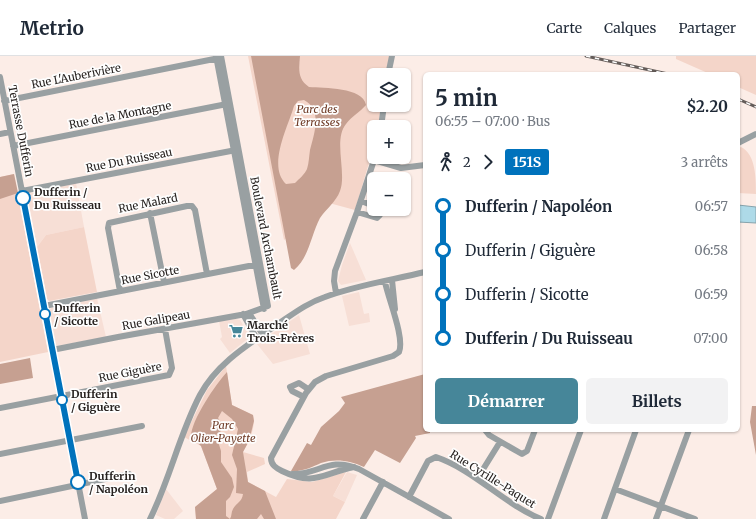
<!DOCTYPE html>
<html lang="fr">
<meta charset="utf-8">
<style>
:root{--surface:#fff;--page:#f2f2f3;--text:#1f2937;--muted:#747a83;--line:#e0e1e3;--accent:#468699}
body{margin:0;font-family:Merriweather,serif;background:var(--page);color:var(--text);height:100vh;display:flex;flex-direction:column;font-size:15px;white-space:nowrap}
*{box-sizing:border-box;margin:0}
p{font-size:13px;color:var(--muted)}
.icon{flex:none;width:22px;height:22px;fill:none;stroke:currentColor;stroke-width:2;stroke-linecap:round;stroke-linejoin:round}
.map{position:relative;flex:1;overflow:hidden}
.details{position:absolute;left:423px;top:16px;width:317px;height:360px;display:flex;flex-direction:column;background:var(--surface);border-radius:6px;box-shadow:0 1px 3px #0004}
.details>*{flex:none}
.badge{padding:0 8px;border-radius:3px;font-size:14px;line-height:26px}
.tools{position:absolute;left:367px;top:12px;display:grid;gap:8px}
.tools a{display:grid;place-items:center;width:44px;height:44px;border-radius:6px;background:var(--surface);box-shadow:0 1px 3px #0004;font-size:20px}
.map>.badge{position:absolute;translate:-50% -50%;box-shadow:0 0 0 2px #fff}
.legs{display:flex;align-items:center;gap:6px;height:44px;padding:0 12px;font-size:13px}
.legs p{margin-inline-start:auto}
.head{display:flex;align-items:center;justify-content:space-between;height:68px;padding:0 12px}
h1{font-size:22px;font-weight:700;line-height:30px}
.button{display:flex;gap:8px;margin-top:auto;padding:8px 12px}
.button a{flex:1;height:46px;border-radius:6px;background:var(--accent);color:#fff;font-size:16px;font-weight:700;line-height:46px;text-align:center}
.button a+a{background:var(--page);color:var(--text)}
ul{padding:0 12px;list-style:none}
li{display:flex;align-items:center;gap:14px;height:44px;font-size:15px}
li i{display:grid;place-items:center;width:6px;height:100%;margin:0 5px;background:currentColor}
li i::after{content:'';width:10px;height:10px;margin:-5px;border:3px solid;border-radius:50%;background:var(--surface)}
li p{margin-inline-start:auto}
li:first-child i{background:linear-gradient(#0000 50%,currentColor 0)}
li:last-child i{background:linear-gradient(currentColor 50%,#0000 0)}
header{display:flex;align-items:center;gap:24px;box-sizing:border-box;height:56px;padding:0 20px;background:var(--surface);border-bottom:1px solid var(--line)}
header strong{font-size:19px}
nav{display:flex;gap:22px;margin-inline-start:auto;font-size:14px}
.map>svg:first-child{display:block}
.built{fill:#f7dfd6}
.green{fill:#f4d5c9}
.forest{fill:#c6a091;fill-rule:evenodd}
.water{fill:#aedae8;stroke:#86a3ac}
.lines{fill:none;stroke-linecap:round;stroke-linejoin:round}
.minor{stroke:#99a0a2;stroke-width:6}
.rail-casing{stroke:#645c59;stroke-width:3}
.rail{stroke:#fefefe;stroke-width:1.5;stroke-dasharray:4.5;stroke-linecap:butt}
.line-1-casing{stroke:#fff;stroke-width:9}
.line-1{stroke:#0072bc;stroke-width:6}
.stop-1-dot{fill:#fff;stroke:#0072bc;stroke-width:2}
.labels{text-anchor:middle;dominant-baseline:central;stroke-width:3.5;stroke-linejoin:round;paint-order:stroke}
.street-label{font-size:11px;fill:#272220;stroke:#fefefe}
.park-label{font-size:11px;font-style:italic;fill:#6f3b26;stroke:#fefefe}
.stop-label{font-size:11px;font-weight:bold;fill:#272220;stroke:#fefefe;text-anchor:start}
.poi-label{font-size:11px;font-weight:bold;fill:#272220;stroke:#fefefe;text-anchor:start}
</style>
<header>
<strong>Metrio</strong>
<nav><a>Carte</a><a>Calques</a><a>Partager</a></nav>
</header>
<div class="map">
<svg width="756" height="463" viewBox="0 0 756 463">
<rect width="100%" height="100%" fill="#fcede7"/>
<path class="built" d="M 76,127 L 84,171 L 46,179 L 37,191 L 27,138 Z
M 350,187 L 366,224 L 341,229 L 338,225 L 342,209 Z
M 359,236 L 364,258 L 369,257 L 370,266 L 349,270 L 342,240 Z
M 97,242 L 106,281 L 56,290 L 49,255 L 51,252 Z
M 299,259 L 310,298 L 273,308 L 257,288 Z
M 235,263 L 240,264 L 250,281 L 230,297 L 220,283 L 222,281 L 219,265 Z
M 347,416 L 357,419 L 345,446 L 333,440 Z
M 166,433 L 183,455 L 174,463 L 165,463 L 156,459 Z"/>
<path class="green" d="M 248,0 L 390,0 L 385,19 L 374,19 L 374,49 L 381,49 L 378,71 L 374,71 L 374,90 L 355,154 L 329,147 L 284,184 Z
M 676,0 L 756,0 L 756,39 L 738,31 L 738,18 L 710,18 L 676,3 Z
M 741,91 C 756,98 756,123 756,138 L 738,137 L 738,92 Z
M 14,118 L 48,296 L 0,306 L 0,121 Z
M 84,171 L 97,236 L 49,245 L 47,243 L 37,191 L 46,179 Z
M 226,310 L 232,349 L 253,359 C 256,372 249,385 243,396 L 264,402 L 265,408 L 247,416 L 248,426 L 276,441 L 287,423 L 312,426 L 346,416 L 333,440 L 345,446 L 336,463 L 196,463 L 195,451 L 217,433 L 201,390 L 184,381 L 207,334 Z"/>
<path class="forest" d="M 251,0 L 300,0 C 299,12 297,23 309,31 C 324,32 363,31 366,49 C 360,56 351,61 346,68 C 333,84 347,117 340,135 C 336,146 326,153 320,162 C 311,179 309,202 294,214 L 291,212 ZM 304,44 C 323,54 314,78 310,94 C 309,100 309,107 307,113 C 305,118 299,123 295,127 L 286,128 C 267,110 288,71 294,50 L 298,45 Z
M 14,118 L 18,137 L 0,143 L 0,121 Z
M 30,302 L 33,322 L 0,328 L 0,308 Z
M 227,316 L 232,349 L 253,359 L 254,365 L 249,385 L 243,396 L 248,426 L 265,435 L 276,463 L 264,463 L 261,458 L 257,463 L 230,463 C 232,460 231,456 233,453 C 236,447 242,446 243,438 L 236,437 L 237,413 L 232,399 L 238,373 L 232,363 L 222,355 L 218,362 L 222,368 L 221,375 L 216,379 L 221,395 L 221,406 L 232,422 L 234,431 L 230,441 L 226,445 L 226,460 L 230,463 L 196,463 L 195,451 L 217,433 L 201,390 L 191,381 C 191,364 216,328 227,316 Z
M 425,318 L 425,374 L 430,374 L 430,377 L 415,380 L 416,382 L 400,407 L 375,394 L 364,411 C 351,405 336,402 321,407 C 312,411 302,416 291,415 L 307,387 L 311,389 L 321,371 L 339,355 L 345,347 L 341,341 Z
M 752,350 L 756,350 L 756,399 L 750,366 Z"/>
<path class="water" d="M 738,149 L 756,151 L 756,167 L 738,166 Z"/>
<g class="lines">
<path class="minor" d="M 216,0 L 264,253
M 388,19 L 392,0
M 0,21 L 85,463
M 4,45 L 219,2
M 381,71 L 384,49
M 0,78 L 10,76
M 738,87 L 756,78
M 13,90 L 227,48
M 374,104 L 401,112 L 425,109
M 22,135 L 236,94
M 361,145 L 374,150
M 357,156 L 377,162 L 380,159 L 379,153
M 150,157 L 164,226
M 392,224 L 395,253
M 120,235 L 108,172 L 109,167 L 187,150 L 192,150 L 195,154 L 207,218
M 336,237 L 334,225 L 335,215 L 357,156 L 375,101
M 44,250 L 259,208
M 249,257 L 263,279
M 243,258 L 257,283
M 52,294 L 118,281 L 246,258 L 268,250 L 221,0
M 304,341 L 292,335 L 290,331 L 299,327 L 308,333
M 0,352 L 169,319 L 172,312 L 165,273
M 485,374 L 489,379 L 522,398 L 527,395 L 535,374
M 0,398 L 142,370
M 354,411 C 323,417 315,431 282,415 C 276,412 271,409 271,402 L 306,337 L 315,326 L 326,320 L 393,300 L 399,296 C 405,282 388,242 385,226
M 292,418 C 319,419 328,400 359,413 L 449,463
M 477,423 L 500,386
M 615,433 L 695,463
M 409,441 L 428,405 L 436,401 C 474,414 504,448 541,463
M 0,445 L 129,418
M 150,463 C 170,423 179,379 200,339 C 217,307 249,288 278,268 C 293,258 307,247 325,241 C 357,229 392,224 425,216
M 363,463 L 383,426
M 548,463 L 581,374
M 604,463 L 636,374
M 656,463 L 689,374"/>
<defs>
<path id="rail" d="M 586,0 L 668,18
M 738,43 L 756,51"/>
</defs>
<use href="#rail" class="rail-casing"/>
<use href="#rail" class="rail"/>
</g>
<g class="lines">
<defs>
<path id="line-1" d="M 23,142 L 78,426"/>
</defs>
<use href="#line-1" class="line-1-casing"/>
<use href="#line-1" class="line-1"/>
</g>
<defs>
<symbol id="supermarket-bare" viewBox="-9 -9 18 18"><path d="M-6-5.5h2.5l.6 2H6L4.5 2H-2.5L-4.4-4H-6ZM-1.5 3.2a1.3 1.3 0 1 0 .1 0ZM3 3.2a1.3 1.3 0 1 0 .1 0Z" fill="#468699" stroke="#fefefe" stroke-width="2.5" paint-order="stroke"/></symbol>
</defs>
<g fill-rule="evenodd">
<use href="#supermarket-bare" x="226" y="265" width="20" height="20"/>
</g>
<g class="stop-1-dot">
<circle cx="23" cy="142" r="7"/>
<circle cx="45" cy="258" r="5"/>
<circle cx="62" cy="344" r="5"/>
<circle cx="78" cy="426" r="7"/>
</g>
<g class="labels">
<g class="street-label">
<text transform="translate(76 20) rotate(-11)">Rue L'Auberivière</text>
<text transform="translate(120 59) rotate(-11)">Rue de la Montagne</text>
<text transform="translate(21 75) rotate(79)">Terrasse Dufferin</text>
<text transform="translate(129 104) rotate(-11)">Rue Du Ruisseau</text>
<text transform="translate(148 147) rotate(-11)">Rue Malard</text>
<text transform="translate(266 182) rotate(79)">Boulevard Archambault</text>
<text transform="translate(150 219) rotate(-11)">Rue Sicotte</text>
<text transform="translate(156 264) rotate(-10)">Rue Galipeau</text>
<text transform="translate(130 316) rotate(-11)">Rue Giguère</text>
<text transform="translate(493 423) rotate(32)">Rue Cyrille-Paquet</text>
</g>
<g class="park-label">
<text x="317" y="53">Parc des<tspan x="317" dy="13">Terrasses</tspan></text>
<text x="223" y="369">Parc<tspan x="223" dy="13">Olier-Payette</tspan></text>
</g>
<g class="stop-label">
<text x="34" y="136">Dufferin /<tspan x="34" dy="13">Du Ruisseau</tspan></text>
<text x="54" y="252">Dufferin<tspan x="54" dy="13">/ Sicotte</tspan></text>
<text x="71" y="338">Dufferin<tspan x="71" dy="13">/ Giguère</tspan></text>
<text x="89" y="420">Dufferin<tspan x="89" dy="13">/ Napoléon</tspan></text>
</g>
<g class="poi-label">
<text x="247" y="269">Marché<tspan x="247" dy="13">Trois-Frères</tspan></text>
</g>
</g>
</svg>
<div class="tools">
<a><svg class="icon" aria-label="layers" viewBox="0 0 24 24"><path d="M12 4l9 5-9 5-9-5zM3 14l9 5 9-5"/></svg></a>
<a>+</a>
<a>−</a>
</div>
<section class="details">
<div class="head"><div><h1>5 min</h1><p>06:55 – 07:00 · Bus</p></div><b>$2.20</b></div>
<div class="legs"><svg class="icon" aria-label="walk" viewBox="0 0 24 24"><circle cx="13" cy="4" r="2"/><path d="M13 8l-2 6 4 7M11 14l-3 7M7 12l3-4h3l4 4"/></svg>2<svg class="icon" aria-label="forward" viewBox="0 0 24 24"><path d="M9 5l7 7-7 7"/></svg><b class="badge" style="background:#0072bc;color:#fff">151S</b><p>3 arrêts</p></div>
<ul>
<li><i style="color:#0072bc"></i><b>Dufferin / Napoléon</b><p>06:57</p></li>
<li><i style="color:#0072bc"></i><span>Dufferin / Giguère</span><p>06:58</p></li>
<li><i style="color:#0072bc"></i><span>Dufferin / Sicotte</span><p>06:59</p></li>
<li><i style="color:#0072bc"></i><b>Dufferin / Du Ruisseau</b><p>07:00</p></li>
</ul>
<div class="button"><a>Démarrer</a><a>Billets</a></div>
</section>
</div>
